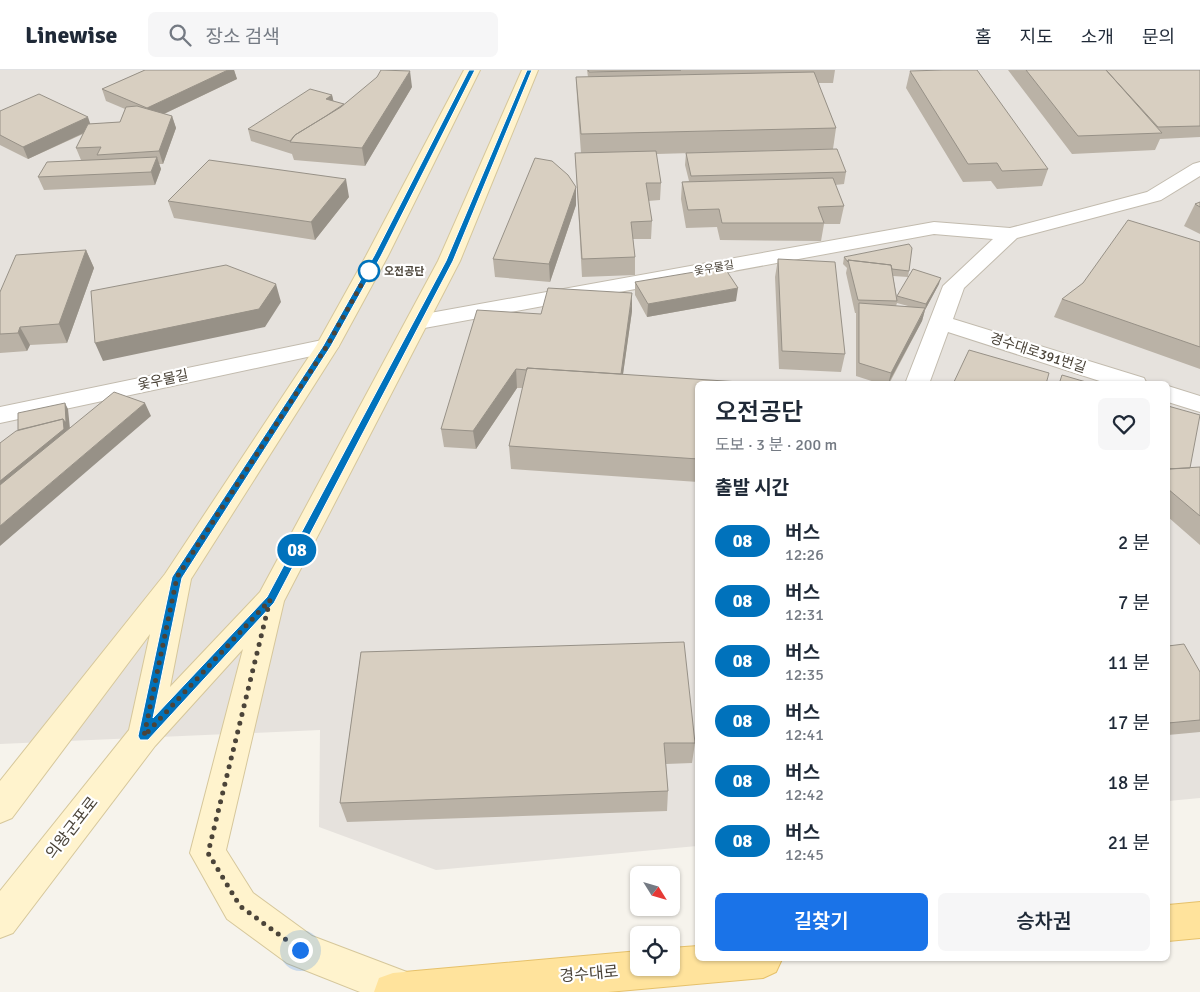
<!DOCTYPE html>
<html lang="ko">
<meta charset="utf-8">
<style>
:root{--surface:#fff;--page:#f6f6f7;--text:#1f2937;--muted:#747a83;--line:#e0e1e3;--accent:#1a73e8}
body{margin:0;font-family:Signika,"Noto Sans KR",sans-serif;background:var(--page);color:var(--text);height:100vh;display:flex;flex-direction:column;font-size:19px;white-space:nowrap}
*{box-sizing:border-box;margin:0}
p{font-size:16px;color:var(--muted)}
.icon{flex:none;width:28px;height:28px;fill:none;stroke:currentColor;stroke-width:2;stroke-linecap:round;stroke-linejoin:round}
.map{position:relative;flex:1;overflow:hidden}
.drawer{position:absolute;left:695px;top:311px;width:475px;height:580px;display:flex;flex-direction:column;background:var(--surface);border-radius:8px;box-shadow:0 1px 4px #0004}
.drawer>*{flex:none}
.badge{padding:0 10px;border-radius:16px;font-size:18px;line-height:32px}
.needle{width:32px;rotate:127deg}
.fabs{position:absolute;left:630px;top:796px;display:grid;gap:10px}
.fabs a{display:grid;place-items:center;width:50px;height:50px;border-radius:8px;background:var(--surface);box-shadow:0 1px 4px #0004;font-size:25px}
.you{position:absolute;width:25px;height:25px;margin:-12px;border:4px solid #fff;border-radius:50%;background:#1a73e8;box-shadow:0 0 0 8px #1a73e833}
.map>.badge{position:absolute;translate:-50% -50%;box-shadow:0 0 0 2px #fff}
h2{padding:0 20px;font-size:19px;line-height:45px}
.round{display:grid;place-items:center;flex:none;width:52px;height:52px;border-radius:8px;background:var(--page)}
.summary{display:flex;align-items:center;justify-content:space-between;height:85px;padding:0 20px}
h1{font-size:24px;font-weight:600;line-height:38px}
.button{display:flex;gap:10px;margin-top:auto;padding:10px 20px}
.button a{flex:1;height:58px;border-radius:8px;background:var(--accent);color:#fff;font-size:20px;font-weight:600;line-height:58px;text-align:center}
.button a+a{background:var(--page);color:var(--text)}
ul{padding:0;list-style:none}
li{display:flex;align-items:center;gap:15px;height:60px;padding:0 20px}
li div{flex:1}
li b{display:block;font-size:19px}
li em{font-style:normal}
li .badge{min-width:55px;font-weight:700;text-align:center}
header{display:flex;align-items:center;gap:30px;box-sizing:border-box;height:70px;padding:0 25px;background:var(--surface);border-bottom:1px solid var(--line)}
header strong{font-size:24px}
nav{display:flex;gap:28px;margin-inline-start:auto;font-size:18px}
.search{width:350px;height:45px;background:var(--page);display:flex;align-items:center;gap:12px;box-sizing:border-box;padding:0 18px;border-radius:8px;color:var(--muted);font-size:19px}
.map>svg:first-child{display:block}
.industrial{fill:#e6e2dd}
.lines{fill:none;stroke-linecap:round;stroke-linejoin:round}
.street-casing{stroke:#c2bbae;stroke-width:2}
.secondary-casing{stroke:#d6c79b;stroke-width:2}
.primary-casing{stroke:#e6c16a;stroke-width:2}
.street{fill:#fff;fill-rule:evenodd}
.secondary{fill:#fff3cd;fill-rule:evenodd}
.primary{fill:#ffe39c;fill-rule:evenodd}
.wall{fill:#bab2a6;fill-rule:evenodd}
.shaded-wall{fill:#979187}
.building{fill:#d8cfc1;stroke:#979187}
.line{fill:#0072bc;stroke:#fff}
.walk{stroke:#4b4439;stroke-width:5;stroke-dasharray:0 9}
.stop-dot{fill:#fff;stroke:#0072bc;stroke-width:2.5}
.labels{text-anchor:middle;dominant-baseline:central;stroke-width:4.5;stroke-linejoin:round;paint-order:stroke}
.far-street-label{font-size:11px;fill:#4b4439;stroke:#fff}
.far-stop-label{font-size:11px;font-weight:bold;fill:#4b4439;stroke:#fff;text-anchor:start}
.street-label{font-size:14px;fill:#4b4439;stroke:#fff}
.near-street-label{font-size:16px;fill:#4b4439;stroke:#fff}
</style>
<header>
<strong>Linewise</strong>
<div class="search"><svg class="icon" aria-label="search" viewBox="0 0 24 24"><circle cx="10" cy="10" r="6"/><path d="M15 15l6 6"/></svg>장소 검색</div>
<nav><a>홈</a><a>지도</a><a>소개</a><a>문의</a></nav>
</header>
<div class="map">
<svg width="1200" height="922" viewBox="0 0 1200 922">
<rect width="100%" height="100%" fill="#f6f3ec"/>
<path class="industrial" d="M 0,0 L 1200,0 L 1200,728 L 1168,731 L 1168,314 L 698,314 L 697,776 L 436,800 L 319,757 L 320,660 L 0,674 Z"/>
<g class="lines">
<defs>
<path id="street" d="M 1200,92 L 1200,106 L 1161,130 L 1017,168 L 964,218 L 953,249 L 1144,308 L 1147,314 L 1109,314 L 948,262 L 929,314 L 905,314 L 943,216 L 993,169 L 934,164 L 419,259 L 411,257 L 408,252 L 411,247 L 419,245 L 934,152 L 1010,158 L 1147,122 L 1193,94 Z
M 327,269 L 335,271 L 339,276 L 335,281 L 0,353 L 0,337 Z
M 1168,316 L 1200,326 L 1200,342 L 1168,332 Z"/>
<path id="secondary" d="M 464,0 L 480,0 L 388,186 L 339,276 L 191,509 L 170,617 L 260,522 L 438,191 L 522,0 L 538,0 L 460,191 L 284,531 L 226,780 L 253,823 L 312,866 L 420,907 L 425,922 L 360,922 L 287,893 L 227,849 L 190,783 L 243,579 L 155,676 L 13,863 L 0,868 L 0,821 L 129,660 L 150,564 L 12,748 L 0,753 L 0,711 L 165,504 L 316,276 L 366,186 Z"/>
<path id="primary" d="M 1200,832 L 1200,868 L 1168,871 L 1168,835 Z
M 698,876 L 698,889 L 782,889 L 776,902 L 763,908 L 608,922 L 374,922 L 379,908 L 393,903 L 639,881 L 639,898 L 671,898 L 671,878 Z"/>
</defs>
<use href="#street" class="street-casing"/>
<use href="#secondary" class="secondary-casing"/>
<use href="#primary" class="primary-casing"/>
<use href="#street" class="street"/>
<use href="#secondary" class="secondary"/>
<use href="#primary" class="primary"/>
</g>
<path class="wall" d="M 145,0 L 234,0 L 237,9 L 164,44 L 172,46 L 176,58 L 163,94 L 159,94 L 161,99 L 155,115 L 44,120 L 38,107 L 81,90 L 76,78 L 83,64 L 28,89 L 0,75 L 0,41 L 90,54 L 120,52 L 125,39 L 106,31 L 102,19 Z
M 587,0 L 835,0 L 833,13 L 818,13 L 836,58 L 833,79 L 656,84 L 661,113 L 660,130 L 648,131 L 652,151 L 651,169 L 633,169 L 635,187 L 635,205 L 582,207 L 576,100 L 575,83 L 581,83 L 577,28 L 576,7 L 588,7 Z
M 1008,0 L 1200,0 L 1200,67 L 1160,69 L 1155,80 L 1072,84 Z
M 910,1 L 1048,99 L 1042,116 L 997,119 L 991,111 L 963,112 L 906,18 Z
M 412,17 L 365,96 L 294,90 L 292,84 L 251,71 L 248,59 L 332,25 L 333,31 L 344,35 Z
M 686,83 L 846,102 L 844,114 L 835,115 L 844,136 L 840,154 L 824,154 L 821,171 L 720,170 L 717,157 L 686,158 L 681,129 L 682,112 L 689,111 L 685,95 Z
M 576,117 L 576,135 L 550,212 L 495,207 L 493,189 Z
M 349,127 L 315,170 L 174,148 L 168,131 Z
M 1200,132 L 1200,164 L 1184,156 L 1195,134 Z
M 1200,172 L 1200,299 L 1054,247 L 1062,229 Z
M 86,180 L 94,198 L 67,273 L 30,275 L 27,281 L 0,283 L 0,222 Z
M 844,187 L 909,201 L 908,207 L 893,206 L 897,228 L 897,226 L 939,214 L 925,240 L 922,251 L 889,314 L 881,314 L 856,306 L 856,243 L 855,243 L 846,203 L 847,198 L 843,194 ZM 897,233 L 908,236 L 896,236 Z
M 778,189 L 845,284 L 841,302 L 779,299 L 775,207 Z
M 635,212 L 736,231 L 647,247 L 635,225 Z
M 632,241 L 623,304 L 698,314 L 698,412 L 511,399 L 509,376 L 523,318 L 517,318 L 476,379 L 444,377 L 441,359 L 541,244 Z
M 1168,336 L 1190,398 L 1200,397 L 1200,475 L 1168,447 Z
M 1168,576 L 1200,602 L 1200,662 L 1168,665 Z
M 361,582 L 695,673 L 692,693 L 666,694 L 668,721 L 667,741 L 347,752 L 340,733 Z"/>
<path class="shaded-wall" d="M 228,0 L 234,0 L 237,9 L 151,50 L 147,38 Z
M 410,1 L 412,17 L 365,96 L 362,78 Z
M 332,25 L 335,37 L 326,29 Z
M 172,46 L 176,58 L 163,94 L 159,81 Z
M 88,47 L 92,59 L 28,89 L 23,77 Z
M 157,87 L 161,99 L 155,115 L 151,102 Z
M 346,109 L 349,127 L 315,170 L 311,152 Z
M 576,117 L 576,135 L 550,212 L 549,194 Z
M 86,180 L 94,198 L 67,273 L 59,254 Z
M 941,208 L 939,214 L 925,240 L 922,251 L 888,314 L 891,303 L 925,239 L 926,234 Z
M 276,214 L 281,232 L 265,257 L 103,291 L 95,273 Z
M 738,218 L 736,231 L 647,247 L 648,234 Z
M 632,223 L 632,241 L 620,325 L 621,306 Z
M 20,257 L 30,275 L 27,281 L 18,263 Z
M 516,299 L 517,318 L 476,379 L 473,361 Z
M 65,333 L 68,339 L 70,359 L 0,430 L 0,411 L 63,349 Z
M 145,333 L 151,346 L 0,476 L 0,456 Z"/>
<path class="building" d="M 145,0 L 228,0 L 147,38 L 102,19 Z
M 381,0 L 410,1 L 362,78 L 290,72 L 295,65 L 341,37 L 377,7 Z
M 588,0 L 681,0 L 589,2 Z
M 943,0 L 977,0 L 1048,99 L 1002,101 L 997,93 L 968,94 L 910,1 Z
M 1026,0 L 1106,0 L 1162,63 L 1078,66 Z
M 1106,0 L 1200,0 L 1200,56 L 1158,57 Z
M 814,2 L 836,58 L 581,64 L 576,7 Z
M 310,19 L 332,25 L 326,29 L 344,34 L 326,46 L 295,65 L 290,71 L 248,59 Z
M 39,24 L 88,47 L 23,77 L 0,65 L 0,41 Z
M 137,36 L 172,46 L 159,81 L 97,85 L 101,77 L 76,78 L 88,54 L 120,52 L 126,37 Z
M 837,79 L 846,102 L 691,106 L 686,83 Z
M 656,81 L 661,113 L 646,113 L 652,151 L 631,152 L 635,187 L 582,189 L 575,83 Z
M 157,87 L 151,102 L 38,107 L 47,92 Z
M 535,88 L 552,91 L 568,105 L 576,117 L 549,194 L 493,189 Z
M 209,90 L 346,109 L 311,152 L 168,131 Z
M 833,108 L 844,136 L 818,137 L 824,153 L 722,153 L 719,139 L 688,140 L 682,112 Z
M 1200,132 L 1200,137 L 1195,134 Z
M 1128,150 L 1200,172 L 1200,277 L 1062,229 L 1083,213 Z
M 909,174 L 912,178 L 909,201 L 892,199 L 891,195 L 848,190 L 848,192 L 844,187 Z
M 86,180 L 59,254 L 20,257 L 18,263 L 0,264 L 0,222 L 16,185 Z
M 778,189 L 835,192 L 845,284 L 782,281 Z
M 848,190 L 891,195 L 897,231 L 858,230 Z
M 226,195 L 276,214 L 259,239 L 95,273 L 91,221 Z
M 724,197 L 738,218 L 648,234 L 635,212 Z
M 913,199 L 941,208 L 926,234 L 897,226 Z
M 548,218 L 632,223 L 621,304 L 527,298 L 527,300 L 516,299 L 473,361 L 441,359 L 477,240 L 541,244 Z
M 859,233 L 925,238 L 891,303 L 859,293 Z
M 969,280 L 1049,303 L 1046,314 L 953,314 Z
M 527,298 L 770,314 L 698,314 L 698,389 L 509,376 Z
M 1062,305 L 1093,314 L 1059,314 Z
M 114,322 L 145,333 L 0,456 L 0,415 Z
M 65,333 L 66,352 L 65,352 L 63,349 L 18,360 L 18,343 Z
M 1168,336 L 1200,345 L 1190,398 L 1168,399 Z
M 63,349 L 64,359 L 0,411 L 0,373 L 16,361 Z
M 1200,397 L 1200,446 L 1168,419 L 1168,399 Z
M 684,572 L 695,673 L 664,673 L 668,721 L 340,733 L 361,582 Z
M 1184,574 L 1200,602 L 1200,650 L 1168,653 L 1168,576 Z"/>
<path class="line" d="M 469,0 L 475,0 L 381,186 L 331,276 L 182,508 L 153,648 L 267,527 L 446,191 L 527,0 L 532,0 L 453,191 L 274,533 L 148,670 L 140,670 L 138,666 L 172,507 L 323,276 L 374,186 Z"/>
<g class="lines">
<path class="walk" d="M 300,880 L 240,836 L 208,783 L 270,530 L 144,666 L 177,507 L 327,276 L 369,201"/>
</g>
<circle class="stop-dot" cx="369" cy="201" r="10"/>
<g class="labels">
<g class="far-street-label">
<text transform="translate(714 198) rotate(-10)">옻우물길</text>
</g>
<g class="far-stop-label">
<text x="384" y="201">오전공단</text>
</g>
<g class="street-label">
<text transform="translate(1038 283) rotate(18)">경수대로391번길</text>
<text transform="translate(163 310) rotate(-12)">옻우물길</text>
</g>
<g class="near-street-label">
<text transform="translate(72 758) rotate(-52)">의왕군포로</text>
<text transform="translate(589 904) rotate(-5)">경수대로</text>
</g>
</g>
</svg>
<div class="fabs">
<a><svg class="needle" viewBox="-14 -14 28 28"><path d="M0-13l5 13h-10z" fill="#e53935"/><path d="M0 13l5-13h-10z" fill="#747a83"/></svg></a>
<a><svg class="icon" aria-label="locate" viewBox="0 0 24 24"><circle cx="12" cy="12" r="6"/><path d="M12 2v4M12 18v4M2 12h4M18 12h4"/></svg></a>
</div>
<div class="you" style="left:300px;top:880px"></div>
<b class="badge" style="left:297px;top:480px;background:#0072bc;color:#fff">08</b>
<section class="drawer">
<div class="summary"><div><h1>오전공단</h1><p>도보 · 3 분 · 200 m</p></div><a class="round"><svg class="icon" aria-label="heart" viewBox="0 0 24 24"><path d="M12 20l-8-8c-3-5 5-10 8-4 3-6 11-1 8 4z"/></svg></a></div>
<h2>출발 시간</h2>
<ul>
<li><span class="badge" style="background:#0072bc;color:#fff">08</span><div><b>버스</b><p>12:26</p></div><em>2 분</em></li>
<li><span class="badge" style="background:#0072bc;color:#fff">08</span><div><b>버스</b><p>12:31</p></div><em>7 분</em></li>
<li><span class="badge" style="background:#0072bc;color:#fff">08</span><div><b>버스</b><p>12:35</p></div><em>11 분</em></li>
<li><span class="badge" style="background:#0072bc;color:#fff">08</span><div><b>버스</b><p>12:41</p></div><em>17 분</em></li>
<li><span class="badge" style="background:#0072bc;color:#fff">08</span><div><b>버스</b><p>12:42</p></div><em>18 분</em></li>
<li><span class="badge" style="background:#0072bc;color:#fff">08</span><div><b>버스</b><p>12:45</p></div><em>21 분</em></li>
</ul>
<div class="button"><a>길찾기</a><a>승차권</a></div>
</section>
</div>
